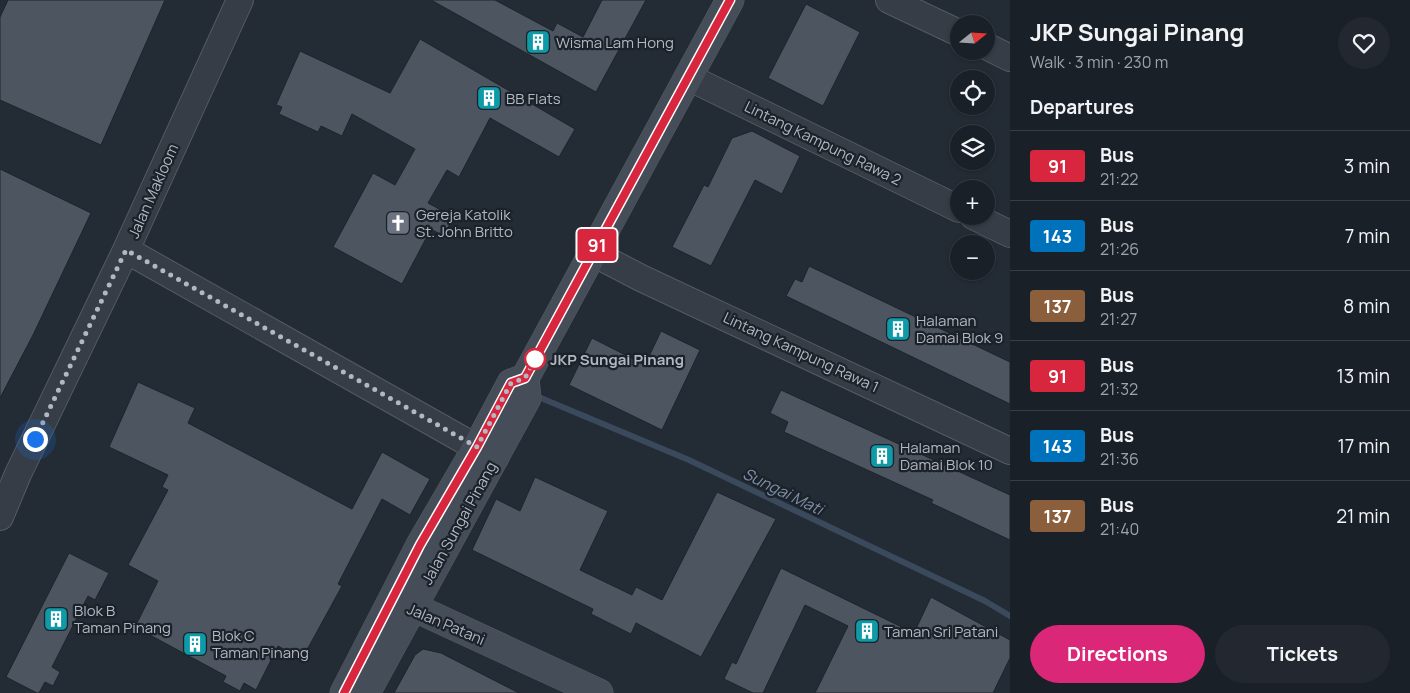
<!DOCTYPE html>
<meta charset="utf-8">
<style>
:root{--surface:#1a2028;--page:#232830;--text:#f1f3f6;--muted:#9fa3a8;--line:#383e45;--accent:#db2777}
body{margin:0;font-family:Manrope,sans-serif;background:var(--page);color:var(--text);height:100vh;display:flex;flex-direction:column;font-size:19px;white-space:nowrap}
*{box-sizing:border-box;margin:0}
p{font-size:16px;color:var(--muted)}
.icon{flex:none;width:28px;height:28px;fill:none;stroke:currentColor;stroke-width:2;stroke-linecap:round;stroke-linejoin:round}
.map{position:relative;flex:1;overflow:hidden}
.panel{display:flex;flex-direction:column;background:var(--surface);width:400px}
.panel>*{flex:none}
.badge{padding:0 10px;border-radius:4px;font-size:18px;line-height:32px}
.needle{width:32px;rotate:72deg}
.fabs{position:absolute;left:950px;top:15px;display:grid;gap:10px}
.fabs a{display:grid;place-items:center;width:45px;height:45px;border-radius:50%;background:var(--surface);box-shadow:0 1px 4px #0004,0 0 0 1px var(--line);font-size:25px}
.you{position:absolute;width:25px;height:25px;margin:-12px;border:4px solid #fff;border-radius:50%;background:#1a73e8;box-shadow:0 0 0 8px #1a73e833}
.map>.badge{position:absolute;translate:-50% -50%;box-shadow:0 0 0 2px #fff}
h2{padding:0 20px;font-size:19px;line-height:45px}
.round{display:grid;place-items:center;flex:none;width:52px;height:52px;border-radius:26px;background:var(--page)}
.summary{display:flex;align-items:center;justify-content:space-between;height:85px;padding:0 20px}
h1{font-size:24px;font-weight:700;line-height:38px}
.button{display:flex;gap:10px;margin-top:auto;padding:10px 20px}
.button a{flex:1;height:58px;border-radius:30px;background:var(--accent);color:#fff;font-size:20px;font-weight:700;line-height:58px;text-align:center}
.button a+a{background:var(--page);color:var(--text)}
ul{padding:0;list-style:none}
li{display:flex;align-items:center;gap:15px;height:70px;padding:0 20px;border-top:1px solid var(--line)}
li div{flex:1}
li b{display:block;font-size:19px}
li em{font-style:normal}
li .badge{min-width:55px;font-weight:700;text-align:center}
main{display:flex;flex:1;min-height:0}
.map>svg:first-child{display:block}
.lines{fill:none;stroke-linecap:round;stroke-linejoin:round}
.stream{stroke:#3a495c;stroke-width:6}
.building{fill:#4c5560;stroke:#1e242c}
.street-casing{stroke:#545b63;stroke-width:28}
.secondary-casing{stroke:#545b63;stroke-width:29}
.street{stroke:#363d46;stroke-width:26}
.secondary{stroke:#454d58;stroke-width:28}
.line-casing{stroke:#fff;stroke-width:11}
.line{stroke:#d7263d;stroke-width:8}
.walk{stroke:#b1b8c2;stroke-width:5;stroke-dasharray:0 9}
.stop-dot{fill:#fff;stroke:#d7263d;stroke-width:2.5}
.labels{text-anchor:middle;dominant-baseline:central;stroke-width:4.5;stroke-linejoin:round;paint-order:stroke}
.poi-label{font-size:15px;fill:#b1b8c2;stroke:#1c222a;text-anchor:start}
.street-label{font-size:15px;fill:#b1b8c2;stroke:#1c222a}
.stop-label{font-size:15px;font-weight:bold;fill:#b1b8c2;stroke:#1c222a;text-anchor:start}
.water-label{font-size:16px;font-style:italic;fill:#7c8fa7;stroke:#1c222a}
</style>
<main>
<div class="map">
<svg width="1010" height="693" viewBox="0 0 1010 693">
<rect width="100%" height="100%" fill="#232b35"/>
<g class="lines">
<path class="stream" d="M 541,398 L 689,460 L 985,601 L 1010,616"/>
</g>
<path class="building" d="M 8,0 L 165,0 L 101,145 L 0,100 L 0,17 Z
M 431,0 L 495,0 L 553,31 L 557,23 L 583,37 L 602,0 L 646,0 L 596,92 Z
M 806,4 L 860,32 L 823,106 L 768,78 Z
M 420,39 L 575,129 L 559,157 L 490,118 L 459,177 L 447,170 L 428,203 L 454,217 L 443,236 L 431,229 L 402,284 L 333,247 L 373,173 L 395,185 L 415,149 L 352,114 L 342,136 L 321,126 L 318,132 L 279,114 L 282,107 L 276,105 L 300,51 L 390,93 Z
M 752,131 L 800,156 L 782,194 L 755,180 L 711,266 L 672,247 L 704,185 L 708,187 L 732,138 Z
M 0,169 L 91,213 L 33,335 L 0,398 Z
M 809,266 L 1010,362 L 1010,404 L 786,296 L 795,279 L 802,282 Z
M 661,331 L 700,350 L 662,430 L 569,385 L 592,338 L 645,365 Z
M 138,382 L 195,408 L 188,423 L 352,509 L 382,452 L 430,479 L 410,515 L 382,499 L 338,584 L 342,586 L 302,659 L 278,646 L 256,690 L 244,683 L 240,691 L 223,682 L 226,676 L 135,627 L 158,581 L 128,565 L 168,490 L 162,487 L 168,475 L 109,447 Z
M 781,390 L 1010,495 L 1010,540 L 931,503 L 933,500 L 784,432 L 788,422 L 770,413 Z
M 535,477 L 608,511 L 580,570 L 632,595 L 636,587 L 662,600 L 717,492 L 776,519 L 701,657 L 636,623 L 631,634 L 591,614 L 593,609 L 472,550 L 496,499 L 520,511 Z
M 69,553 L 109,573 L 95,600 L 88,596 L 52,667 L 60,672 L 53,686 L 45,682 L 39,693 L 37,693 L 6,677 Z
M 781,568 L 914,633 L 931,597 L 1010,640 L 1010,658 L 993,693 L 815,693 L 848,626 L 805,605 L 763,693 L 753,693 L 724,679 L 732,662 L 736,664 Z
M 423,649 L 441,653 L 519,693 L 394,693 L 415,655 Z"/>
<g class="lines">
<defs>
<path id="street" d="M 889,0 L 959,33
M 986,46 L 1010,58
M 688,77 L 959,209
M 973,216 L 1010,234
M 126,250 L 495,458
M 593,253 L 641,278 L 1010,451
M 0,517 L 18,474 L 126,250 L 240,0"/>
<path id="secondary" d="M 394,605 L 413,607 L 599,693
M 344,693 L 420,545 L 477,447 L 511,383 L 525,378
M 366,693 L 527,398 L 525,378 L 730,0"/>
</defs>
<use href="#street" class="street-casing"/>
<use href="#secondary" class="secondary-casing"/>
<use href="#street" class="street"/>
<use href="#secondary" class="secondary"/>
</g>
<g class="lines">
<defs>
<path id="line" d="M 344,693 L 420,545 L 477,447 L 511,383 L 525,378 L 730,0"/>
</defs>
<use href="#line" class="line-casing"/>
<use href="#line" class="line"/>
<path class="walk" d="M 35,439 L 126,250 L 477,447 L 511,383 L 525,378 L 535,359"/>
</g>
<defs>
<symbol id="building-square" viewBox="-11 -11 22 22"><rect x="-9" y="-9" width="18" height="18" rx="4" fill="#0f9aa8" stroke="#1c222a"/><path d="M-4-6H4V6H1V3H-1V6H-4ZM-2.5-4.3h1.7v1.8h-1.7ZM.8-4.3h1.7v1.8H.8ZM-2.5-1h1.7V.8h-1.7ZM.8-1h1.7V.8H.8Z" fill="#fff"/></symbol>
<symbol id="church-square" viewBox="-11 -11 22 22"><rect x="-9" y="-9" width="18" height="18" rx="4" fill="#6b7280" stroke="#1c222a"/><path d="M-1.2-6h2.4v3.5h3.3v2.4h-3.3V6h-2.4V-.1h-3.3v-2.4h3.3Z" fill="#fff"/></symbol>
</defs>
<g fill-rule="evenodd">
<use href="#building-square" x="524" y="28" width="28" height="28"/>
<use href="#building-square" x="475" y="84" width="28" height="28"/>
<use href="#church-square" x="384" y="209" width="28" height="28"/>
<use href="#building-square" x="884" y="315" width="28" height="28"/>
<use href="#building-square" x="868" y="442" width="28" height="28"/>
<use href="#building-square" x="42" y="605" width="28" height="28"/>
<use href="#building-square" x="853" y="617" width="28" height="28"/>
<use href="#building-square" x="181" y="630" width="28" height="28"/>
</g>
<circle class="stop-dot" cx="535" cy="359" r="10"/>
<g class="labels">
<g class="poi-label">
<text x="556" y="42">Wisma Lam Hong</text>
<text x="506" y="98">BB Flats</text>
<text x="416" y="214">Gereja Katolik<tspan x="416" dy="17">St. John Britto</tspan></text>
<text x="916" y="320">Halaman<tspan x="916" dy="17">Damai Blok 9</tspan></text>
<text x="900" y="447">Halaman<tspan x="900" dy="17">Damai Blok 10</tspan></text>
<text x="74" y="610">Blok B<tspan x="74" dy="17">Taman Pinang</tspan></text>
<text x="884" y="631">Taman Sri Patani</text>
<text x="212" y="635">Blok C<tspan x="212" dy="17">Taman Pinang</tspan></text>
</g>
<g class="street-label">
<text transform="translate(823 143) rotate(26)">Lintang Kampung Rawa 2</text>
<text transform="translate(153 191) rotate(-66)">Jalan Makloom</text>
<text transform="translate(801 352) rotate(25)">Lintang Kampung Rawa 1</text>
<text transform="translate(459 523) rotate(-61)">Jalan Sungai Pinang</text>
<text transform="translate(446 624) rotate(23)">Jalan Patani</text>
</g>
<g class="stop-label">
<text x="550" y="359">JKP Sungai Pinang</text>
</g>
<g class="water-label">
<text transform="translate(783 491) rotate(26)">Sungai Mati</text>
</g>
</g>
</svg>
<div class="fabs">
<a><svg class="needle" viewBox="-14 -14 28 28"><path d="M0-13l5 13h-10z" fill="#e53935"/><path d="M0 13l5-13h-10z" fill="#9fa3a8"/></svg></a>
<a><svg class="icon" aria-label="locate" viewBox="0 0 24 24"><circle cx="12" cy="12" r="6"/><path d="M12 2v4M12 18v4M2 12h4M18 12h4"/></svg></a>
<a><svg class="icon" aria-label="layers" viewBox="0 0 24 24"><path d="M12 4l9 5-9 5-9-5zM3 14l9 5 9-5"/></svg></a>
<a>+</a>
<a>−</a>
</div>
<div class="you" style="left:35px;top:439px"></div>
<b class="badge" style="left:597px;top:245px;background:#d7263d;color:#fff">91</b>
</div>
<section class="panel">
<div class="summary"><div><h1>JKP Sungai Pinang</h1><p>Walk · 3 min · 230 m</p></div><a class="round"><svg class="icon" aria-label="heart" viewBox="0 0 24 24"><path d="M12 20l-8-8c-3-5 5-10 8-4 3-6 11-1 8 4z"/></svg></a></div>
<h2>Departures</h2>
<ul>
<li><span class="badge" style="background:#d7263d;color:#fff">91</span><div><b>Bus</b><p>21:22</p></div><em>3 min</em></li>
<li><span class="badge" style="background:#0072bc;color:#fff">143</span><div><b>Bus</b><p>21:26</p></div><em>7 min</em></li>
<li><span class="badge" style="background:#8b5e3c;color:#fff">137</span><div><b>Bus</b><p>21:27</p></div><em>8 min</em></li>
<li><span class="badge" style="background:#d7263d;color:#fff">91</span><div><b>Bus</b><p>21:32</p></div><em>13 min</em></li>
<li><span class="badge" style="background:#0072bc;color:#fff">143</span><div><b>Bus</b><p>21:36</p></div><em>17 min</em></li>
<li><span class="badge" style="background:#8b5e3c;color:#fff">137</span><div><b>Bus</b><p>21:40</p></div><em>21 min</em></li>
</ul>
<div class="button"><a>Directions</a><a>Tickets</a></div>
</section>
</main>
